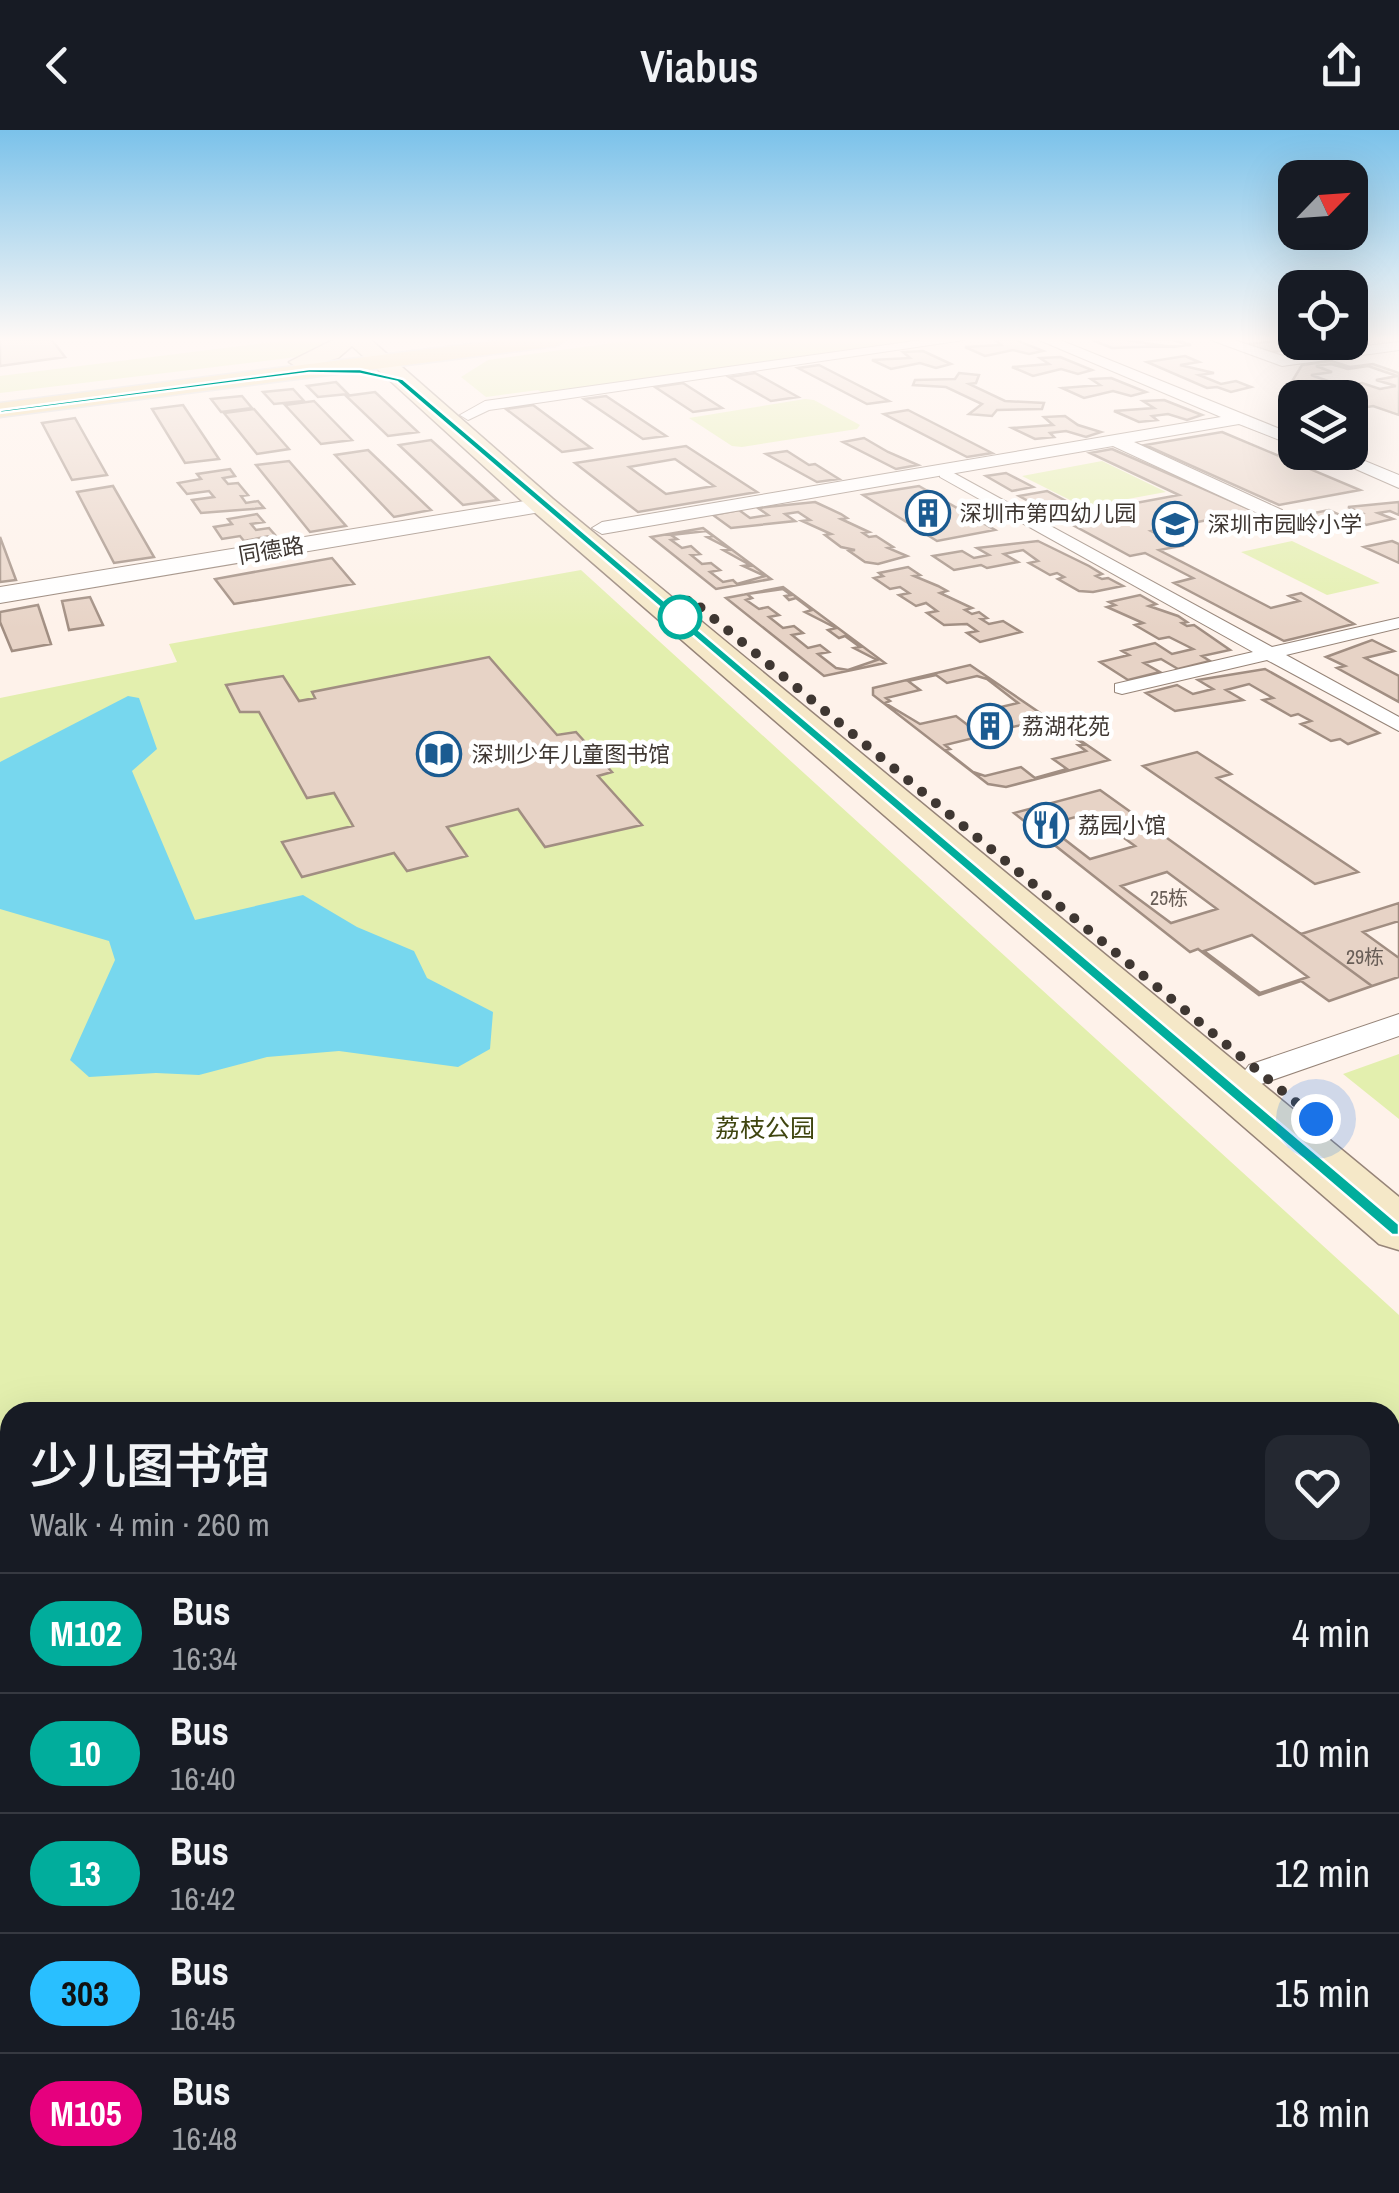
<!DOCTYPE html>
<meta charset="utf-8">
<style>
:root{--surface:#171b24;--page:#242831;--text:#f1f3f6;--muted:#9ea1a6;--line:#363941}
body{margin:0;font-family:"Archivo Narrow","Noto Sans SC",sans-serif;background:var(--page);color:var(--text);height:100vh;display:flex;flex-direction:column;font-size:38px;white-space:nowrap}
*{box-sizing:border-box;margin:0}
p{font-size:32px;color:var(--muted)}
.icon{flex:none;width:55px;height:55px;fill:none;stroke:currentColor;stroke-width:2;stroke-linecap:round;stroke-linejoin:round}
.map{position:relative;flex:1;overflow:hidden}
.side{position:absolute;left:0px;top:1272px;width:1400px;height:792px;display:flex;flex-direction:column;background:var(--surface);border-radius:30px 30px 0 0;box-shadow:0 10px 40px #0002}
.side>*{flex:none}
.badge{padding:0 20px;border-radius:32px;font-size:35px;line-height:65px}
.needle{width:65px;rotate:65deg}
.fabs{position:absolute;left:1278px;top:30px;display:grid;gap:20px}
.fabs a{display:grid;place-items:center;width:90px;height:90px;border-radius:20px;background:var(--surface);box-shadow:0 10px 40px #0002;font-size:50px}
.you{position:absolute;width:50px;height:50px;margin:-25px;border:8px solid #fff;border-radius:50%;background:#1a73e8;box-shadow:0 0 0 15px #1a73e833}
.map>.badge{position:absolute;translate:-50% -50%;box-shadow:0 0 0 5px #fff}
.round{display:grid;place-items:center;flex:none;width:105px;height:105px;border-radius:20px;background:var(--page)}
.overview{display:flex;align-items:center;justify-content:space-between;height:170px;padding:0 30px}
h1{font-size:48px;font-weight:600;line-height:75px}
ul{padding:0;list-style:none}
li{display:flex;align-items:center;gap:30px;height:120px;padding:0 30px;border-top:2px solid var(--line)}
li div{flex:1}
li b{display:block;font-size:38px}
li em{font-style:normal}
li .badge{min-width:110px;font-weight:700;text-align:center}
header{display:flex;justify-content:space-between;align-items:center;height:130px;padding:0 30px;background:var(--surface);font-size:45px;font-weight:600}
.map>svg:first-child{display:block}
.green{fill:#e3efae}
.water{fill:#77d7ee}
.building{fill:#e7d3c6;stroke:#a18e82;stroke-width:2.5;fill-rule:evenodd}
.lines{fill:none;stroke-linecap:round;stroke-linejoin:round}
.pedestrian-casing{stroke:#968478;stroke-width:2}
.minor-casing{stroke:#968478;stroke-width:2}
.tertiary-casing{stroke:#968478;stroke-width:2}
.secondary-casing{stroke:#968478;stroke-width:3}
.primary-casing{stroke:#d5d3d2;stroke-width:3}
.pedestrian{fill:#fff;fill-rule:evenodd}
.minor{fill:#fff;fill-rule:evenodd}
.tertiary{fill:#fff;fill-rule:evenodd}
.secondary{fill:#f5e8c8;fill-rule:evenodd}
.primary{fill:#ebd191;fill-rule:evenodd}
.line{fill:#01ad9c;stroke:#fff;stroke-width:2.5}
.walk{stroke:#3f3732;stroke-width:10;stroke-dasharray:0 18}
.stop-dot{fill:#fff;stroke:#01ad9c;stroke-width:5}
.labels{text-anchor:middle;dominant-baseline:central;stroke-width:9;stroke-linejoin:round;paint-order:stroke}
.number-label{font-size:20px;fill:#695e57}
.far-poi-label{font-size:22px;fill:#3f3732;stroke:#fff;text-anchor:start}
.far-street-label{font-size:22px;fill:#3f3732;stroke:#fff}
.park-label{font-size:25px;fill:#3f450f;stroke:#fff}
</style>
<header><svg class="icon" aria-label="back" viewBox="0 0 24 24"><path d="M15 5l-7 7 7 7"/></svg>Viabus<svg class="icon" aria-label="share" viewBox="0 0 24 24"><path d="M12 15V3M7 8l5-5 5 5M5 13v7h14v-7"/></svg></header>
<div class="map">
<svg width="1399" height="2063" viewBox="0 0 1399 2063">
<rect width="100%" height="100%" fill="#fef2ea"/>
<path class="green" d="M 289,210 L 329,213 L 305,226 L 0,263 L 0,246 Z
M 634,210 L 941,210 L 546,265 L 538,260 L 486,267 L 461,247 L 488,230 Z
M 805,269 L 814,270 L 860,295 L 857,299 L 742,317 L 732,316 L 689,288 Z
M 1102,331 L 1166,362 L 1084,377 L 1022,346 Z
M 1292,411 L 1380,453 L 1327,465 L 1241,422 Z
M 581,440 L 1399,1185 L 1399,1908 L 1390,1914 L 1390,1282 L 10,1282 L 10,2055 L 1177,2055 L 1176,2063 L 0,2063 L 0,568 L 177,532 L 169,514 Z
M 1399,924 L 1399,989 L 1343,944 Z"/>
<path class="water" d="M 128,566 L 139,568 L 157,619 L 132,641 L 195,790 L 303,765 L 357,797 L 414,821 L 427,848 L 493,882 L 490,919 L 458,937 L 339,921 L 267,927 L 199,945 L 156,943 L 89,947 L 70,930 L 115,830 L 109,811 L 0,779 L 0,632 Z"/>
<path class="building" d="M 0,210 L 52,210 L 65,227 L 0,236 Z
M 995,210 L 1016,210 L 1043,221 L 1029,224 L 1013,220 L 985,226 L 965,217 L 1001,215 Z
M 1092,210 L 1178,210 L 1191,215 L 1112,218 Z
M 1125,210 L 1173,210 L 1188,215 L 1173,217 Z
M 1291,210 L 1315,218 L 1270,222 L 1246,214 Z
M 923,221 L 951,234 L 936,238 L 920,233 L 891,239 L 872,230 L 910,228 L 903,222 Z
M 1185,226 L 1199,232 L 1180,235 L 1214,243 L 1199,245 L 1221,254 L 1236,251 L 1251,257 L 1231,262 L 1217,257 L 1207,258 L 1147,232 Z
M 1060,227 L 1092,240 L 1078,244 L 1061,239 L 1033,246 L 1012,237 L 1049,234 L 1040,228 Z
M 1331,231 L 1350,237 L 1373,234 L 1399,243 L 1399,285 L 1373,276 L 1362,278 L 1350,274 L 1350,268 L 1332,268 L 1291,253 L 1302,235 Z
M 1331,234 L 1348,239 L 1368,236 L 1397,246 L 1376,250 L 1396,256 L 1380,259 L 1362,253 L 1342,256 L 1311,245 L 1332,242 L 1316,236 Z
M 819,235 L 889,271 L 867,274 L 798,238 Z
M 755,243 L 798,267 L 771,271 L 729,247 Z
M 959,243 L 979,245 L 976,253 L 969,254 L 1005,271 L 1044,273 L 1042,279 L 997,280 L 992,286 L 969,284 L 982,274 L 946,257 L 913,255 L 915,250 L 955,249 Z
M 1111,248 L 1146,262 L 1131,266 L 1113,261 L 1084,268 L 1062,258 L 1100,255 L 1091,249 Z
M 336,252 L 348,264 L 318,267 L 307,256 Z
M 683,253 L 722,278 L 693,282 L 655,257 Z
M 293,259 L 304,271 L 274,274 L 263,262 Z
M 375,262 L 418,302 L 388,306 L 346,266 Z
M 242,266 L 252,278 L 221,282 L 211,269 Z
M 606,266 L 666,306 L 643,309 L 584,269 Z
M 1164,270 L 1202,285 L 1187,290 L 1168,284 L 1152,286 L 1157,290 L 1139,292 L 1114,281 L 1154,278 L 1143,271 Z
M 314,271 L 352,310 L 321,314 L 285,275 Z
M 183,275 L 219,329 L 185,333 L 152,279 Z
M 533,275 L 591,318 L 562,322 L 506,279 Z
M 254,279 L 289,319 L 257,324 L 224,283 Z
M 908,280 L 992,323 L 967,327 L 884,284 Z
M 1065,286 L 1078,295 L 1101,302 L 1086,307 L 1066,301 L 1050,303 L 1054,307 L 1035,309 L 1012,298 L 1053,295 L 1044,287 Z
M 75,288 L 107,345 L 72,350 L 42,293 Z
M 1222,302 L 1360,360 L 1279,375 L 1145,315 Z
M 864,308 L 888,322 L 918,335 L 896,339 L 843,312 Z
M 431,310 L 498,370 L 463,375 L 399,315 Z
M 686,316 L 757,362 L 638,382 L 575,333 ZM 675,329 L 714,356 L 666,364 L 629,337 Z
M 1112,319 L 1254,381 L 1151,401 L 1181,416 L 1159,420 L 1271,478 L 1299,471 L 1289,466 L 1301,463 L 1354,494 L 1284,511 L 1174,453 L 1193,448 L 1145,423 L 1130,426 L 1019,366 L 1047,361 L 1087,382 L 1179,365 L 1090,323 Z
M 368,320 L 431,380 L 394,387 L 335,325 Z
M 787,321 L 809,335 L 815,334 L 839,349 L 817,352 L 766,324 Z
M 289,331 L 346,396 L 310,402 L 256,335 Z
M 230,339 L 235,346 L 223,348 L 228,354 L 238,353 L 248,365 L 241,366 L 246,373 L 258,371 L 264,378 L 201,383 L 192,370 L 214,367 L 209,361 L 187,364 L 178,353 L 201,349 L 197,344 Z
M 1006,343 L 1033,357 L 1012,361 L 986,346 Z
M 113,356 L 154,427 L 114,433 L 77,362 Z
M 919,356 L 995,400 L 937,411 L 863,365 Z
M 815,372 L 841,384 L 847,388 L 841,389 L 869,402 L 863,403 L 869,407 L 876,406 L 893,417 L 888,418 L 907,426 L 878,434 L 865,432 L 849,421 L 855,420 L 841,417 L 825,405 L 831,404 L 802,391 L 810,390 L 798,382 L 785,384 L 795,391 L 731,398 L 713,385 L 739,380 L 750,388 L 768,385 L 758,378 Z
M 1399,372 L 1399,385 L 1390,381 L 1378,383 L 1393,389 L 1366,395 L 1358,391 L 1335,396 L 1309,384 L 1329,380 L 1344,387 L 1362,383 L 1348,377 Z
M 257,384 L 264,392 L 251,394 L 256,400 L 269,398 L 275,405 L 244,411 L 240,406 L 222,409 L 214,397 L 232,394 L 228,389 Z
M 703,398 L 771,449 L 716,459 L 651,407 Z
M 706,401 L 713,406 L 707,407 L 730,419 L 723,420 L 750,435 L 743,436 L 765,446 L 737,454 L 733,450 L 723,452 L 710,442 L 720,440 L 711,433 L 702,434 L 691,425 L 700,424 L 691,416 L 682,418 L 671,410 L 677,409 L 671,405 Z
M 0,407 L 16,450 L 0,452 Z
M 1038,411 L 1089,436 L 1102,444 L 1096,446 L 1102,449 L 1108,448 L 1123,456 L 1093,462 L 1079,461 L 1058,449 L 1064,447 L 1057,443 L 1050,445 L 1029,433 L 1038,431 L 1023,420 L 1004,424 L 1018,432 L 987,438 L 981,435 L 954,440 L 933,426 L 962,421 L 974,428 L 989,425 L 977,418 Z
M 1392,411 L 1399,414 L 1399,433 L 1364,417 Z
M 332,428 L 354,454 L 234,474 L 215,449 Z
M 908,437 L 920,445 L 914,446 L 938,456 L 947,461 L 940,463 L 972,478 L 965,480 L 972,484 L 979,482 L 987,488 L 981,489 L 989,494 L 1003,491 L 1021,502 L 980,512 L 967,503 L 977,501 L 967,494 L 944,495 L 927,483 L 937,481 L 926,473 L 916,476 L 899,465 L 909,463 L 900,457 L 890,459 L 874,448 L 883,446 L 879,443 Z
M 783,457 L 885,533 L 824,546 L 726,468 Z
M 783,459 L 791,465 L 785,466 L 789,470 L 796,468 L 812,480 L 805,482 L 836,498 L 828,500 L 839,508 L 845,506 L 860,517 L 854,518 L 877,530 L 848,540 L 836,538 L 818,524 L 829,522 L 820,515 L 808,518 L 792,505 L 803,503 L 794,496 L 783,498 L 769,487 L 779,485 L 768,477 L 759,479 L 746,470 L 752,468 L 747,464 Z
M 1140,465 L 1156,474 L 1149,476 L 1178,486 L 1187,492 L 1182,493 L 1187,496 L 1194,495 L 1230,520 L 1202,526 L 1210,531 L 1178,539 L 1161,529 L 1144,533 L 1160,542 L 1128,550 L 1100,532 L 1129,525 L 1122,521 L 1155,513 L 1172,524 L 1193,519 L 1169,507 L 1159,509 L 1135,495 L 1143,493 L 1107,477 L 1115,475 L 1109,472 Z
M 90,467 L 103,495 L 69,500 L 62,471 Z
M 38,475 L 51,514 L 12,521 L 0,492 L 0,482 Z
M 1372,510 L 1394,521 L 1365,528 L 1399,546 L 1399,572 L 1337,538 L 1345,536 L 1326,527 Z
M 489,527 L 557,605 L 576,602 L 612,642 L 598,646 L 642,695 L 545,717 L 518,679 L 447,697 L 467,726 L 407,741 L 394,723 L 302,747 L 282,712 L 353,696 L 334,663 L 307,668 L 259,582 L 240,582 L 226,555 L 283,546 L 299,571 L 315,568 L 312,562 Z
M 970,535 L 1109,630 L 1006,657 L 988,654 L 873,565 L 873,558 Z
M 1265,539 L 1379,603 L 1348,614 L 1340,609 L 1331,611 L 1301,594 L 1311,591 L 1298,584 L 1291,586 L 1263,570 L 1273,568 L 1249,554 L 1226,560 L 1243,570 L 1175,581 L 1146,563 L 1177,555 L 1193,564 L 1213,559 L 1198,550 Z
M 936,545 L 947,553 L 977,546 L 987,549 L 1018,573 L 988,580 L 1013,597 L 1043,590 L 1054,594 L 1084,614 L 1078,615 L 1086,621 L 1053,629 L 1067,639 L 1035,648 L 1021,637 L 985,646 L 973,642 L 945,620 L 950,619 L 945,615 L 982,606 L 956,586 L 920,594 L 885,573 L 890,571 L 886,568 L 920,560 L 908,551 Z
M 1197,622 L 1231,644 L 1217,648 L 1358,742 L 1315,754 L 1143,636 Z
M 1100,660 L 1301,804 L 1372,856 L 1329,871 L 1301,851 L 1259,865 L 1198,819 L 1190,822 L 1014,683 Z
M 1090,683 L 1135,716 L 1090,729 L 1046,695 Z
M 1167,742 L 1217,779 L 1171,793 L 1121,756 Z
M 1399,773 L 1399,847 L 1372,856 L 1301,804 Z
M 1399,791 L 1399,828 L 1363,802 Z
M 1252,805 L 1308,847 L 1260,863 L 1204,821 Z
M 10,1426 L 10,1472 L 0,1470 L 0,1443 Z"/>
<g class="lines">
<defs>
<path id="pedestrian" d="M 940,341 L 950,341 L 1272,517 L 1399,488 L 1399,498 L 1286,525 L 1399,587 L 1399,601 L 1267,530 L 1122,564 L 1115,562 L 1115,554 L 1253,522 L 940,347 Z"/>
<path id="minor" d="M 922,210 L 964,210 L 489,280 L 468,290 L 460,285 L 485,271 Z
M 1039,210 L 1060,210 L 1295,305 L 1295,316 L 1239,294 L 1134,312 L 1282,380 L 1282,388 L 1268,388 L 1113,316 L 602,404 L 592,398 L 602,392 L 1221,287 Z
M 1211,210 L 1234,210 L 1283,226 L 1399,212 L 1399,220 L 1282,236 Z
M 1317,322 L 1343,322 L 1399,345 L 1399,358 Z
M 1399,884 L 1399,906 L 1261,954 L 1249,951 L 1243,943 L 1249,935 Z"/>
<path id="tertiary" d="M 543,368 L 552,370 L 555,375 L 552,380 L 0,473 L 0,457 Z"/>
<path id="secondary" d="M 333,210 L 371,210 L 553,369 L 1399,1067 L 1399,1120 L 1379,1114 L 533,381 L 352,216 L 338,228 L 300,239 L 289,232 Z"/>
<path id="primary" d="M 501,210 L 566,210 L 556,216 L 0,287 L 0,273 Z"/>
</defs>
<use href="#pedestrian" class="pedestrian-casing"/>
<use href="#minor" class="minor-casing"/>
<use href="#tertiary" class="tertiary-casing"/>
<use href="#secondary" class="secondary-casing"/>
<use href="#primary" class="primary-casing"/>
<use href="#pedestrian" class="pedestrian"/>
<use href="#minor" class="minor"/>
<use href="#tertiary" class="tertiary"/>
<use href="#secondary" class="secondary"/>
<use href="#primary" class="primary"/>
</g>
<linearGradient id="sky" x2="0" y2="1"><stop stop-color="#7bc2ea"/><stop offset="0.42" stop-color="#fff9f6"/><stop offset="1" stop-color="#fff9f6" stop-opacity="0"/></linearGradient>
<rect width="1399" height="499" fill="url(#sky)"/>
<path class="line" d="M 309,239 L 360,239 L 403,249 L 1399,1094 L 1399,1105 L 1392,1105 L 397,252 L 360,244 L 309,243 L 0,283 L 0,280 Z"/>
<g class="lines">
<path class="walk" d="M 680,487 L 689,468 L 1316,989"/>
</g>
<defs>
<symbol id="building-ring" viewBox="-11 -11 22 22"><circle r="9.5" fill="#fff" stroke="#1b5b91" stroke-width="1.5"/><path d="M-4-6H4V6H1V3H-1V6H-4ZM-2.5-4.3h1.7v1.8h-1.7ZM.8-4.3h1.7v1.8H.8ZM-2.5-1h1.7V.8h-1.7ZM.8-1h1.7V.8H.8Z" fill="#1b5b91"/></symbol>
<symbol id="school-ring" viewBox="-11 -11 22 22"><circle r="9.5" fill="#fff" stroke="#1b5b91" stroke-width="1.5"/><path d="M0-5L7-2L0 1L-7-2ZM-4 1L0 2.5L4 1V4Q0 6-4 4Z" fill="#1b5b91"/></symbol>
<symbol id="library-ring" viewBox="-11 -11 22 22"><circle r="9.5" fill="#fff" stroke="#1b5b91" stroke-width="1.5"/><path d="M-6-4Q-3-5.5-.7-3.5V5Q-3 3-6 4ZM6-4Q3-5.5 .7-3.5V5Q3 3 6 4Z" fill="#1b5b91"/></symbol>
<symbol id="restaurant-ring" viewBox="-11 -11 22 22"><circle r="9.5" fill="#fff" stroke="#1b5b91" stroke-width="1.5"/><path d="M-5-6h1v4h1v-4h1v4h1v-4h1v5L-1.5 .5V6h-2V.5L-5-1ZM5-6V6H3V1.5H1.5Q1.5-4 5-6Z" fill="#1b5b91"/></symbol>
</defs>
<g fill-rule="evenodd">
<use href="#building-ring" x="903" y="358" width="50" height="50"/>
<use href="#school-ring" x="1150" y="369" width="50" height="50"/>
<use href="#building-ring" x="965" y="571" width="50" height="50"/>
<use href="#library-ring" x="414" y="599" width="50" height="50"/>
<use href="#restaurant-ring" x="1021" y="670" width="50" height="50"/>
</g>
<circle class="stop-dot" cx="680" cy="487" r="20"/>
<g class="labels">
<g class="number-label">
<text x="1169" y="767">25栋</text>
<text x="1365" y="826">29栋</text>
</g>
<g class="far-poi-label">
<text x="960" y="383">深圳市第四幼儿园</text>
<text x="1208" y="394">深圳市园岭小学</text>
<text x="1022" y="596">荔湖花苑</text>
<text x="472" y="624">深圳少年儿童图书馆</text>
<text x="1078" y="695">荔园小馆</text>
</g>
<g class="far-street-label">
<text transform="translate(271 420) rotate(-10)">同德路</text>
</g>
<g class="park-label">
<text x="765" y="998">荔枝公园</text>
</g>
</g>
</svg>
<div class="fabs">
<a><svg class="needle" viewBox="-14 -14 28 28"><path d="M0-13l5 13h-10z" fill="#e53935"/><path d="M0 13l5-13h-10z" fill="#9ea1a6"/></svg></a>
<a><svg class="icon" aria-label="locate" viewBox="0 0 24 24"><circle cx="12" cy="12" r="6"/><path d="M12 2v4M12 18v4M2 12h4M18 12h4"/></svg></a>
<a><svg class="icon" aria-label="layers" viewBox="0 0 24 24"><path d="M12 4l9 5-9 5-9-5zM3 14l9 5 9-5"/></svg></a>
</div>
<div class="you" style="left:1316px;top:989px"></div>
<section class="side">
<div class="overview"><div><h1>少儿图书馆</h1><p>Walk · 4 min · 260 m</p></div><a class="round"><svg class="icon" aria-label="heart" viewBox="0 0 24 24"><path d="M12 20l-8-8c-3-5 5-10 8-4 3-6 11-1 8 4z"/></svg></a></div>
<ul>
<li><span class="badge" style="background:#01ad9c;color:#fff">M102</span><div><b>Bus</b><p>16:34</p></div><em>4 min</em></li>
<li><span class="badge" style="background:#01ad9c;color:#fff">10</span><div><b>Bus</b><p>16:40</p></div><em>10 min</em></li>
<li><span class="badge" style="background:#01ad9c;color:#fff">13</span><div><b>Bus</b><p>16:42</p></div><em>12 min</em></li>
<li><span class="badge" style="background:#29bfff;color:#111">303</span><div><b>Bus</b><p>16:45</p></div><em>15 min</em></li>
<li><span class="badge" style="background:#e6007e;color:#fff">M105</span><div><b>Bus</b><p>16:48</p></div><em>18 min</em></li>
</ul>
</section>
</div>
